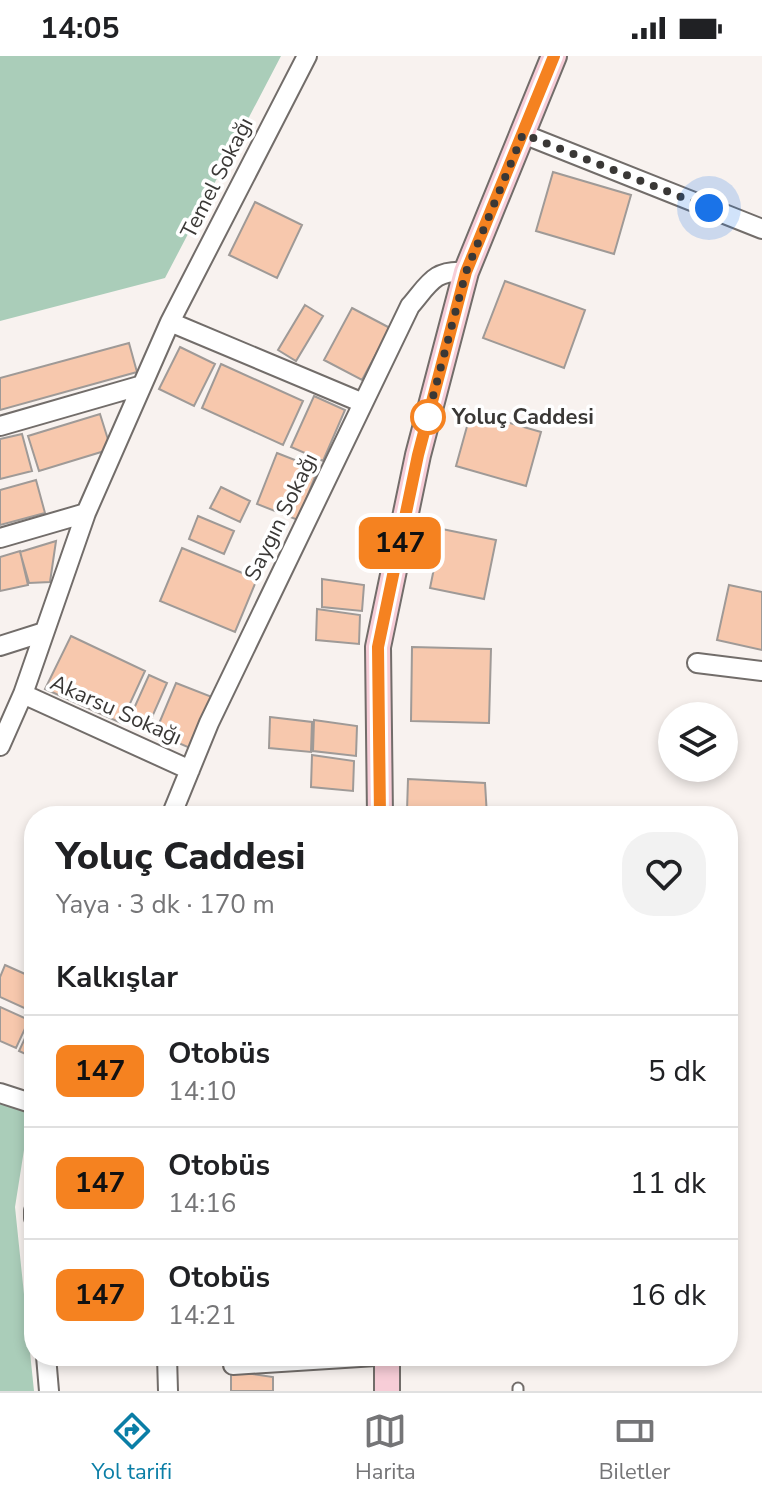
<!DOCTYPE html>
<html lang="tr">
<meta charset="utf-8">
<style>
:root{--surface:#fff;--page:#f2f2f2;--text:#202124;--muted:#757577;--line:#e0e0e0;--accent:#0a7ea6}
body{margin:0;font-family:"Nunito Sans",sans-serif;background:var(--page);color:var(--text);height:100vh;display:flex;flex-direction:column;font-size:30px;white-space:nowrap}
*{box-sizing:border-box;margin:0}
p{font-size:26px;color:var(--muted)}
.icon{flex:none;width:44px;height:44px;fill:none;stroke:currentColor;stroke-width:2;stroke-linecap:round;stroke-linejoin:round}
.map{position:relative;flex:1;overflow:hidden}
.panel{position:absolute;left:24px;top:750px;width:714px;height:560px;display:flex;flex-direction:column;background:var(--surface);border-radius:32px;box-shadow:0 4px 12px #0003}
.panel>*{flex:none}
.badge{padding:0 16px;border-radius:12px;font-size:28px;line-height:52px}
.controls{position:absolute;left:658px;top:646px;display:grid;gap:16px}
.controls a{display:grid;place-items:center;width:80px;height:80px;border-radius:50%;background:var(--surface);box-shadow:0 4px 12px #0003;font-size:40px}
.you{position:absolute;width:40px;height:40px;margin:-20px;border:6px solid #fff;border-radius:50%;background:#1a73e8;box-shadow:0 0 0 12px #1a73e833}
.map>.badge{position:absolute;translate:-50% -50%;box-shadow:0 0 0 4px #fff}
h2{padding:0 32px;font-size:30px;line-height:72px}
.round{display:grid;place-items:center;flex:none;width:84px;height:84px;border-radius:32px;background:var(--page)}
.overview{display:flex;align-items:center;justify-content:space-between;height:136px;padding:0 32px}
h1{font-size:38px;font-weight:800;line-height:60px}
ul{padding:0;list-style:none}
li{display:flex;align-items:center;gap:24px;height:112px;padding:0 32px;border-top:2px solid var(--line)}
li div{flex:1}
li b{display:block;font-size:30px}
li em{font-style:normal}
li .badge{min-width:88px;font-weight:700;text-align:center}
.status{display:flex;justify-content:space-between;align-items:center;height:56px;padding:0 40px;background:var(--surface);direction:ltr}
.status svg{height:22px;fill:currentColor}
.menu{display:flex;justify-content:space-around;align-items:center;height:112px;border-top:2px solid var(--line);background:var(--surface);font-size:22px;color:var(--muted)}
.menu a{display:grid;justify-items:center;gap:4px}
.menu .on{color:var(--accent)}
.map>svg:first-child{display:block}
.green{fill:#aacdb9}
.building{fill:#f7c8ad;stroke:#9f9a97;stroke-width:2}
.lines{fill:none;stroke-linecap:round;stroke-linejoin:round}
.lane-casing{stroke:#726d6a;stroke-width:13}
.street-casing{stroke:#726d6a;stroke-width:22}
.secondary-casing{stroke:#726d6a;stroke-width:28}
.lane{stroke:#fff;stroke-width:9}
.street{stroke:#fff;stroke-width:18}
.secondary{stroke:#f7cdd7;stroke-width:24}
.line-casing{stroke:#fff;stroke-width:18}
.line{stroke:#f58220;stroke-width:12}
.walk{stroke:#3a3836;stroke-width:8;stroke-dasharray:0 14.4}
.stop-dot{fill:#fff;stroke:#f58220;stroke-width:4}
.labels{text-anchor:middle;dominant-baseline:central;stroke-width:7;stroke-linejoin:round;paint-order:stroke}
.street-label{font-size:22px;fill:#3a3836;stroke:#fff}
.stop-label{font-size:22px;font-weight:bold;fill:#3a3836;stroke:#fff;text-anchor:start}
</style>
<div class="status"><b>14:05</b><svg viewBox="0 0 49 12"><path d="M0 12V9h3v3zM5 12V6h3v6zM10 12V3h3v9zM15 12V0h3v12zM26 1h20v11H26zM47 4h2v5h-2z"/></svg></div>
<div class="map">
<svg width="762" height="1335" viewBox="0 0 762 1335">
<rect width="100%" height="100%" fill="#f8f2ef"/>
<path class="green" d="M 0,0 L 281,0 L 165,222 L 0,265 Z
M 0,1048 L 30,1056 L 15,1151 L 34,1335 L 0,1335 Z"/>
<path class="building" d="M 553,116 L 631,139 L 614,198 L 536,175 Z
M 255,146 L 302,169 L 277,222 L 229,199 Z
M 505,225 L 585,254 L 564,312 L 483,282 Z
M 305,249 L 323,260 L 296,305 L 278,294 Z
M 352,252 L 390,272 L 362,324 L 324,304 Z
M 129,287 L 137,316 L 0,354 L 0,322 Z
M 180,291 L 215,308 L 194,350 L 159,333 Z
M 221,308 L 303,345 L 283,389 L 202,352 Z
M 314,340 L 345,354 L 323,405 L 291,391 Z
M 471,356 L 541,376 L 526,430 L 456,410 Z
M 100,358 L 111,393 L 39,415 L 28,380 Z
M 22,378 L 32,415 L 0,423 L 0,383 Z
M 277,397 L 318,413 L 298,464 L 257,448 Z
M 36,424 L 45,457 L 0,469 L 0,434 Z
M 221,431 L 250,445 L 240,466 L 210,452 Z
M 198,460 L 234,475 L 224,498 L 189,483 Z
M 442,473 L 496,484 L 484,543 L 430,532 Z
M 56,485 L 50,526 L 29,527 L 20,496 Z
M 182,492 L 257,523 L 235,576 L 160,545 Z
M 20,495 L 28,529 L 0,535 L 0,501 Z
M 322,523 L 364,529 L 362,555 L 322,551 Z
M 729,529 L 762,536 L 762,594 L 717,584 Z
M 317,553 L 360,559 L 359,588 L 316,584 Z
M 71,580 L 145,615 L 121,667 L 45,633 Z
M 412,591 L 491,593 L 489,667 L 411,665 Z
M 149,619 L 167,627 L 149,668 L 131,659 Z
M 176,627 L 212,641 L 190,692 L 155,677 Z
M 270,661 L 312,666 L 311,696 L 269,692 Z
M 314,664 L 357,670 L 356,700 L 313,695 Z
M 312,699 L 354,705 L 353,735 L 311,731 Z
M 408,723 L 485,727 L 487,760 L 407,755 Z
M 5,909 L 34,922 L 33,956 L 0,941 L 0,921 Z
M 0,951 L 29,964 L 16,992 L 0,985 Z
M 32,967 L 34,968 L 34,1002 L 19,995 Z
M 231,1315 L 273,1321 L 273,1335 L 231,1335 Z"/>
<g class="lines">
<defs>
<path id="lane" d="M 518,1332 L 518,1335"/>
<path id="street" d="M 523,78 L 762,173
M 170,266 L 307,0
M 0,370 L 139,330
M 0,482 L 86,457
M 0,590 L 44,576
M 697,607 L 762,615
M 23,638 L 190,714
M 0,690 L 23,638 L 86,457 L 170,266 L 363,347
M 171,760 L 209,667 L 410,250 C 429,228 434,213 466,216
M 0,1037 L 34,1048
M 34,1155 L 34,1162
M 46,1300 L 49,1335
M 167,1300 L 168,1335
M 233,1309 L 376,1300"/>
<path id="secondary" d="M 380,760 L 378,591 L 418,399 L 466,216 L 554,0
M 387,1300 L 387,1335"/>
</defs>
<use href="#lane" class="lane-casing"/>
<use href="#street" class="street-casing"/>
<use href="#secondary" class="secondary-casing"/>
<use href="#lane" class="lane"/>
<use href="#street" class="street"/>
<use href="#secondary" class="secondary"/>
</g>
<g class="lines">
<defs>
<path id="line" d="M 380,760 L 378,591 L 418,399 L 466,216 L 554,0"/>
</defs>
<use href="#line" class="line-casing"/>
<use href="#line" class="line"/>
<path class="walk" d="M 428,361 L 425,371 L 466,216 L 523,78 L 709,152"/>
</g>
<circle class="stop-dot" cx="428" cy="361" r="16"/>
<g class="labels">
<g class="street-label">
<text transform="translate(217 122) rotate(-63)">Temel Sokağı</text>
<text transform="translate(281 461) rotate(-64)">Saygın Sokağı</text>
<text transform="translate(116 654) rotate(24)">Akarsu Sokağı</text>
</g>
<g class="stop-label">
<text x="452" y="361">Yoluç Caddesi</text>
</g>
</g>
</svg>
<div class="controls">
<a><svg class="icon" aria-label="layers" viewBox="0 0 24 24"><path d="M12 4l9 5-9 5-9-5zM3 14l9 5 9-5"/></svg></a>
</div>
<div class="you" style="left:709px;top:152px"></div>
<b class="badge" style="left:400px;top:487px;background:#f58220;color:#111">147</b>
<section class="panel">
<div class="overview"><div><h1>Yoluç Caddesi</h1><p>Yaya · 3 dk · 170 m</p></div><a class="round"><svg class="icon" aria-label="heart" viewBox="0 0 24 24"><path d="M12 20l-8-8c-3-5 5-10 8-4 3-6 11-1 8 4z"/></svg></a></div>
<h2>Kalkışlar</h2>
<ul>
<li><span class="badge" style="background:#f58220;color:#111">147</span><div><b>Otobüs</b><p>14:10</p></div><em>5 dk</em></li>
<li><span class="badge" style="background:#f58220;color:#111">147</span><div><b>Otobüs</b><p>14:16</p></div><em>11 dk</em></li>
<li><span class="badge" style="background:#f58220;color:#111">147</span><div><b>Otobüs</b><p>14:21</p></div><em>16 dk</em></li>
</ul>
</section>
</div>
<nav class="menu">
<a class="on"><svg class="icon" aria-label="directions" viewBox="0 0 24 24"><path d="M12 3l9 9-9 9-9-9zM9 14v-3h6M13 9l2 2-2 2"/></svg>Yol tarifi</a>
<a><svg class="icon" aria-label="map" viewBox="0 0 24 24"><path d="M3 6l6-2 6 2 6-2v14l-6 2-6-2-6 2zM9 4v14M15 6v14"/></svg>Harita</a>
<a><svg class="icon" aria-label="tickets" viewBox="0 0 24 24"><path d="M3 7h18v10H3zM15 7v10"/></svg>Biletler</a>
</nav>
